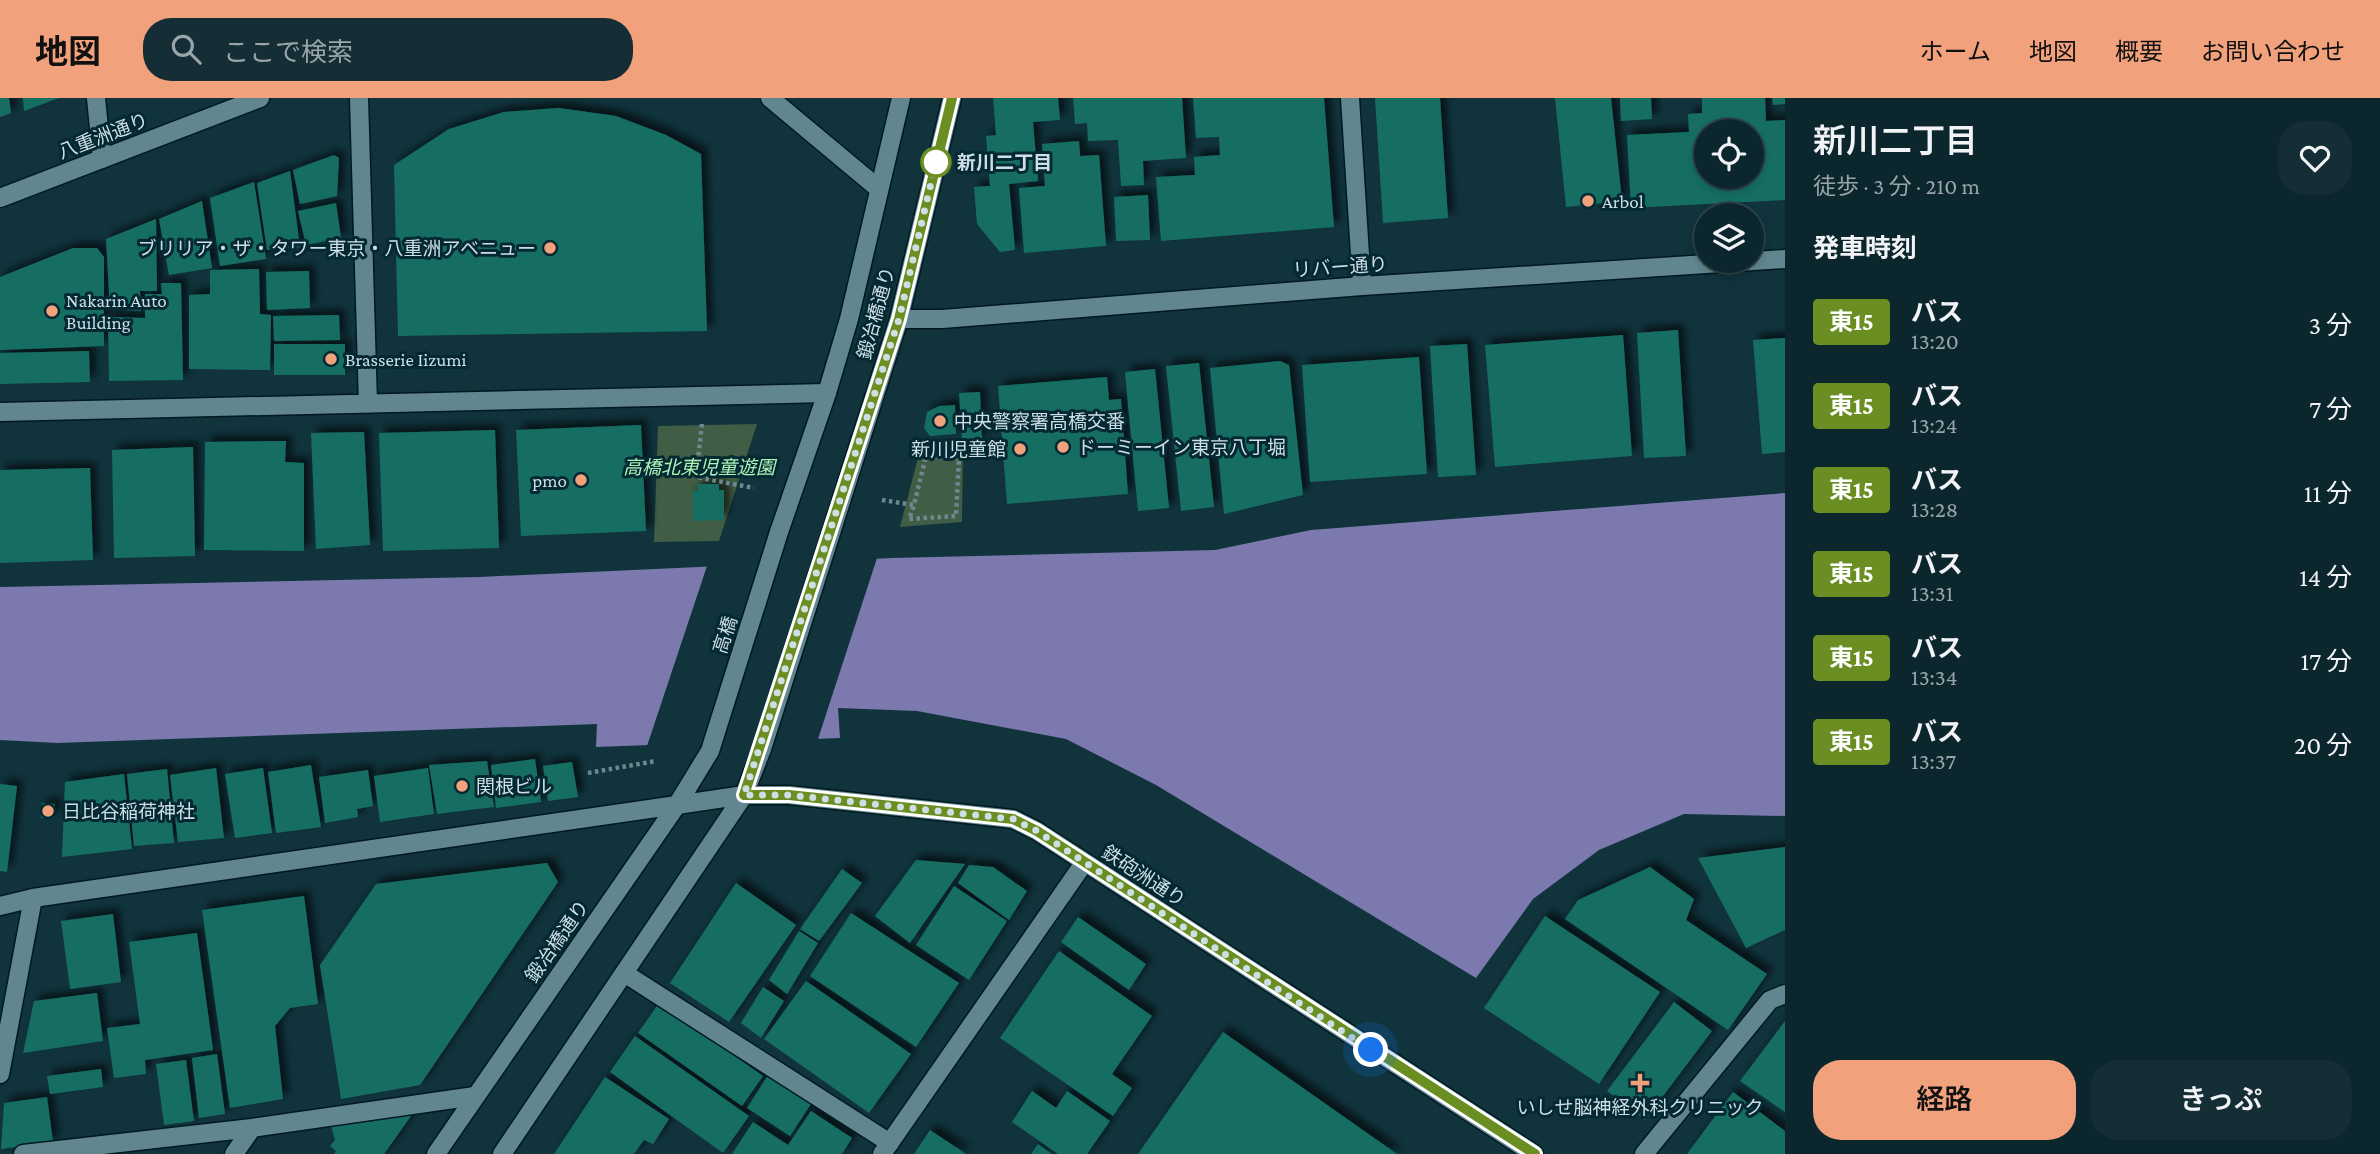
<!DOCTYPE html>
<html lang="ja">
<meta charset="utf-8">
<style>
:root{--surface:#0c262d;--page:#152e35;--text:#f1f3f6;--muted:#9aa5aa;--line:#2c4349;--accent:#f1a17c}
body{margin:0;font-family:"Crimson Pro","Noto Sans JP",serif;background:var(--page);color:var(--text);height:100vh;display:flex;flex-direction:column;font-size:26px;white-space:nowrap}
*{box-sizing:border-box;margin:0}
p{font-size:23px;color:var(--muted)}
.icon{flex:none;width:38px;height:38px;fill:none;stroke:currentColor;stroke-width:2;stroke-linecap:round;stroke-linejoin:round}
.map{position:relative;flex:1;overflow:hidden}
.drawer{display:flex;flex-direction:column;background:var(--surface);width:595px}
.drawer>*{flex:none}
.badge{padding:0 14px;border-radius:5px;font-size:24px;line-height:46px}
.controls{position:absolute;left:1694px;top:21px;display:grid;gap:14px}
.controls a{display:grid;place-items:center;width:70px;height:70px;border-radius:50%;background:var(--surface);box-shadow:0 4px 10px #0003,0 0 0 2px var(--line);font-size:35px}
.you{position:absolute;width:35px;height:35px;margin:-18px;border:5px solid #fff;border-radius:50%;background:#1a73e8;box-shadow:0 0 0 10px #1a73e833}
.map>.badge{position:absolute;translate:-50% -50%;box-shadow:0 0 0 4px #fff}
h2{padding:0 28px;font-size:26px;line-height:63px}
.round{display:grid;place-items:center;flex:none;width:74px;height:74px;border-radius:28px;background:var(--page)}
.summary{display:flex;align-items:center;justify-content:space-between;height:119px;padding:0 28px}
h1{font-size:33px;font-weight:600;line-height:52px}
.cta{display:flex;gap:14px;margin-top:auto;padding:14px 28px}
.cta a{flex:1;height:80px;border-radius:28px;background:var(--accent);color:#111;font-size:28px;font-weight:600;line-height:80px;text-align:center}
.cta a+a{background:var(--page);color:var(--text)}
ul{padding:0;list-style:none}
li{display:flex;align-items:center;gap:21px;height:84px;padding:0 28px}
li div{flex:1}
li b{display:block;font-size:26px}
li em{font-style:normal}
li .badge{min-width:77px;font-weight:700;text-align:center}
header{display:flex;align-items:center;gap:42px;box-sizing:border-box;height:98px;padding:0 35px;background:var(--accent);color:#111}
header strong{font-size:33px}
nav{display:flex;gap:38px;margin-inline-start:auto;font-size:24px}
.search{width:490px;height:63px;background:var(--page);display:flex;align-items:center;gap:18px;box-sizing:border-box;padding:0 24px;border-radius:28px;color:var(--muted);font-size:26px}
main{display:flex;flex:1;min-height:0}
.map>svg:first-child{display:block}
.green{fill:#415d45}
.water{fill:#7b79ae}
.pier{fill:#10333c}
.building{fill:#176e63;fill-rule:evenodd;filter:url(#shadow)}
.lines{fill:none;stroke-linecap:round;stroke-linejoin:round}
.service-casing{stroke:#011a20;stroke-width:21}
.minor-casing{stroke:#011a20;stroke-width:21}
.tertiary-casing{stroke:#011a20;stroke-width:21}
.path{stroke:#6d888f;stroke-width:4.5;stroke-dasharray:3.5 3.5;stroke-linecap:butt}
.service{stroke:#628690;stroke-width:18}
.minor{stroke:#628690;stroke-width:18}
.tertiary{stroke:#628690;stroke-width:18}
.tertiary-bridge-casing{stroke:#011a20;stroke-width:21;stroke-linecap:butt}
.tertiary-bridge{stroke:#628690;stroke-width:18}
.line-casing{stroke:#fff;stroke-width:16}
.line{stroke:#6b8e23;stroke-width:10}
.walk{stroke:#cddfe5;stroke-width:7;stroke-dasharray:0 12.6}
.stop-dot{fill:#fff;stroke:#6b8e23;stroke-width:3.5}
.poi-dot{fill:#f1a17c;stroke:#052932;stroke-width:2.5}
.labels{text-anchor:middle;dominant-baseline:central;stroke-width:6;stroke-linejoin:round;paint-order:stroke}
.street-label{font-size:19px;fill:#cddfe5;stroke:#052932}
.stop-label{font-size:19px;font-weight:bold;fill:#cddfe5;stroke:#052932;text-anchor:start}
.poi-label{font-size:19px;fill:#cddfe5;stroke:#052932;text-anchor:start}
.park-label{font-size:19px;font-style:italic;fill:#acf3b6;stroke:#052932}
</style>
<header>
<strong>地図</strong>
<div class="search"><svg class="icon" aria-label="search" viewBox="0 0 24 24"><circle cx="10" cy="10" r="6"/><path d="M15 15l6 6"/></svg>ここで検索</div>
<nav><a>ホーム</a><a>地図</a><a>概要</a><a>お問い合わせ</a></nav>
</header>
<main>
<div class="map">
<svg width="1785" height="1056" viewBox="0 0 1785 1056">
<defs>
<filter id="shadow"><feDropShadow dx="6" dy="-6" stdDeviation="3.5" flood-color="#0009"/></filter>
</defs>
<rect width="100%" height="100%" fill="#10333c"/>
<path class="green" d="M 757,326 L 719,443 L 654,444 L 658,328 Z
M 963,350 L 962,424 L 900,429 L 920,352 Z"/>
<path class="water" d="M 1785,395 L 1785,718 L 1684,716 L 1599,752 L 1533,801 L 1476,880 L 1156,687 L 1066,641 L 917,613 L 838,610 L 840,640 L 596,649 L 597,626 L 57,645 L 0,642 L 0,489 L 479,479 L 892,460 L 1215,452 L 1311,432 Z"/>
<path class="pier" d="M 878,457 L 817,644 L 646,651 L 708,465 Z"/>
<path class="building" d="M 0,0 L 9,0 L 11,15 L 0,19 Z
M 23,0 L 59,0 L 24,13 Z
M 993,0 L 1058,0 L 1060,22 L 1033,24 L 1038,83 L 1009,86 L 1015,152 L 1000,154 L 977,126 L 974,89 L 990,88 L 986,38 L 996,37 Z
M 1073,0 L 1182,0 L 1186,60 L 1143,63 L 1144,87 L 1121,88 L 1118,42 L 1088,43 L 1087,25 L 1075,26 Z
M 1193,0 L 1324,0 L 1334,129 L 1161,143 L 1156,79 L 1195,77 L 1194,59 L 1220,57 L 1219,39 L 1196,40 Z
M 1375,0 L 1440,0 L 1448,120 L 1383,125 Z
M 1555,0 L 1611,0 L 1622,103 L 1566,109 Z
M 1620,0 L 1651,0 L 1652,21 L 1621,23 Z
M 1702,0 L 1765,0 L 1766,23 L 1785,22 L 1785,102 L 1631,110 L 1627,37 L 1689,34 L 1688,16 L 1702,15 ZM 1706,33 L 1752,33 L 1752,79 L 1706,79 Z
M 1772,0 L 1785,0 L 1785,6 L 1773,7 Z
M 559,10 L 616,18 L 666,37 L 701,56 L 707,233 L 398,238 L 394,67 L 449,31 L 504,14 Z
M 1079,43 L 1080,58 L 1099,57 L 1106,148 L 1024,155 L 1019,90 L 1045,88 L 1042,46 Z
M 334,57 L 339,60 L 337,98 L 300,106 L 293,72 Z
M 290,73 L 300,149 L 267,152 L 257,85 Z
M 254,84 L 266,161 L 220,168 L 210,100 Z
M 1148,97 L 1150,142 L 1116,143 L 1114,99 Z
M 202,103 L 212,170 L 169,177 L 159,121 Z
M 336,105 L 341,140 L 306,147 L 298,113 Z
M 156,121 L 157,193 L 140,193 L 141,213 L 110,211 L 106,141 Z
M 73,150 L 97,150 L 104,159 L 104,248 L 0,252 L 0,179 Z
M 259,171 L 260,216 L 271,217 L 270,272 L 189,271 L 189,197 L 210,196 L 210,172 Z
M 309,173 L 310,210 L 267,212 L 266,174 Z
M 161,185 L 181,185 L 183,282 L 109,283 L 108,219 L 145,220 L 145,196 L 162,196 Z
M 339,217 L 340,242 L 274,243 L 273,218 Z
M 1678,232 L 1686,358 L 1644,360 L 1637,235 Z
M 1623,237 L 1632,358 L 1495,369 L 1485,247 Z
M 1785,240 L 1785,354 L 1762,356 L 1753,242 Z
M 274,246 L 345,246 L 345,277 L 274,277 Z
M 1467,246 L 1476,377 L 1438,379 L 1430,248 Z
M 89,253 L 90,284 L 0,286 L 0,255 Z
M 1419,259 L 1427,376 L 1310,384 L 1302,267 Z
M 1280,263 L 1289,267 L 1303,397 L 1224,416 L 1210,270 Z
M 1199,265 L 1214,409 L 1181,413 L 1166,268 Z
M 1155,271 L 1169,410 L 1138,413 L 1125,274 Z
M 1107,279 L 1109,302 L 1121,301 L 1128,396 L 1007,406 L 998,288 Z
M 980,294 L 982,343 L 962,343 L 959,295 Z
M 955,307 L 956,336 L 930,338 L 924,330 L 927,314 L 939,308 Z
M 641,327 L 646,433 L 521,438 L 516,332 Z
M 495,332 L 499,450 L 383,453 L 379,335 Z
M 364,334 L 370,447 L 316,451 L 311,335 Z
M 286,343 L 285,364 L 304,365 L 304,453 L 204,452 L 205,344 Z
M 193,349 L 195,458 L 114,460 L 112,352 Z
M 90,370 L 93,462 L 0,465 L 0,372 Z
M 697,386 L 719,386 L 719,392 L 724,392 L 724,422 L 693,423 L 692,393 L 698,393 Z
M 535,661 L 541,704 L 496,710 L 491,667 Z
M 487,663 L 494,709 L 437,716 L 429,667 Z
M 572,664 L 578,699 L 548,703 L 543,668 Z
M 311,667 L 321,729 L 276,735 L 268,674 Z
M 216,670 L 224,740 L 178,744 L 170,677 Z
M 263,670 L 272,735 L 235,740 L 225,676 Z
M 428,670 L 434,716 L 380,724 L 374,678 Z
M 167,671 L 174,745 L 134,748 L 127,676 Z
M 368,672 L 373,708 L 357,711 L 358,719 L 325,725 L 319,679 Z
M 124,676 L 132,751 L 62,759 L 65,684 Z
M 0,686 L 17,688 L 7,774 L 0,773 Z
M 42,705 L 55,706 L 53,720 L 41,720 Z
M 1785,749 L 1785,832 L 1746,850 L 1698,760 Z
M 916,762 L 965,766 L 910,845 L 875,818 Z
M 547,765 L 558,784 L 420,987 L 341,1001 L 320,867 L 376,786 Z
M 969,767 L 993,769 L 1027,793 L 1009,822 L 958,785 Z
M 1650,769 L 1694,801 L 1686,822 L 1767,876 L 1728,932 L 1565,821 L 1578,802 Z
M 842,771 L 862,785 L 819,843 L 800,831 Z
M 736,785 L 796,827 L 729,924 L 670,885 Z
M 954,788 L 1007,823 L 969,882 L 916,847 Z
M 304,798 L 318,906 L 290,910 L 275,928 L 283,1001 L 230,1010 L 202,812 Z
M 851,815 L 959,885 L 916,949 L 810,878 Z
M 113,816 L 121,884 L 70,891 L 61,823 Z
M 1545,818 L 1660,894 L 1599,986 L 1484,910 Z
M 1078,819 L 1146,866 L 1129,892 L 1061,844 Z
M 799,833 L 818,845 L 787,896 L 769,882 Z
M 197,835 L 213,952 L 145,962 L 146,976 L 114,980 L 107,930 L 140,926 L 129,844 Z
M 1059,853 L 1152,918 L 1112,976 L 1132,990 L 1113,1018 L 1000,940 Z
M 806,883 L 911,956 L 869,1015 L 764,941 Z
M 763,889 L 784,903 L 761,940 L 741,925 Z
M 97,895 L 103,943 L 23,955 L 34,903 Z
M 1674,904 L 1712,933 L 1645,1022 L 1607,993 Z
M 659,905 L 763,978 L 742,1008 L 638,935 Z
M 1785,923 L 1785,1014 L 1740,983 Z
M 1223,934 L 1397,1056 L 1138,1056 Z
M 635,938 L 749,1018 L 723,1055 L 610,974 Z
M 217,956 L 225,1016 L 199,1020 L 192,960 Z
M 186,962 L 194,1023 L 164,1027 L 156,966 Z
M 101,971 L 103,989 L 50,996 L 47,978 Z
M 768,977 L 811,1006 L 790,1038 L 747,1010 Z
M 605,979 L 669,1021 L 653,1046 L 644,1042 L 634,1056 L 554,1056 Z
M 1032,993 L 1056,1010 L 1067,993 L 1110,1023 L 1087,1056 L 1058,1056 L 1012,1024 Z
M 1733,994 L 1785,1033 L 1785,1056 L 1687,1056 Z
M 47,999 L 53,1044 L 1,1051 L 4,1005 Z
M 811,1013 L 852,1040 L 842,1056 L 732,1056 L 753,1024 L 788,1047 Z
M 408,1016 L 411,1018 L 384,1056 L 334,1056 L 336,1053 L 330,1048 L 335,1042 L 331,1028 Z
M 930,1032 L 966,1056 L 914,1056 Z
M 1038,1046 L 1052,1056 L 1031,1056 Z"/>
<g class="lines">
<defs>
<path id="service" d="M 96,0 L 102,61
M 624,875 L 890,1045
M 23,1056 L 252,1030 L 475,998
M 234,1056 L 252,1030"/>
<path id="minor" d="M 359,0 L 368,306
M 770,0 L 879,91
M 1350,0 L 1362,188
M 0,314 L 827,295
M 0,808 L 33,800 L 677,707
M 0,976 L 33,800
M 882,1056 L 1084,765
M 1644,1056 L 1770,902 L 1785,896"/>
<path id="tertiary" d="M 0,100 L 260,0
M 899,221 L 942,221 L 1362,188 L 1785,161
M 779,434 L 827,295 L 849,221 L 901,0
M 830,438 L 899,221 L 952,0
M 677,707 L 744,697 L 789,697 L 1013,721 L 1037,733 L 1534,1056
M 436,1056 L 677,707 L 710,653
M 502,1056 L 744,697 L 762,651"/>
</defs>
<use href="#service" class="service-casing"/>
<use href="#minor" class="minor-casing"/>
<use href="#tertiary" class="tertiary-casing"/>
<path class="path" d="M 702,326 L 696,379 L 754,390
M 882,402 L 914,407 L 926,358 L 959,360 L 956,418 L 909,421 L 914,407
M 588,675 L 656,663"/>
<use href="#service" class="service"/>
<use href="#minor" class="minor"/>
<use href="#tertiary" class="tertiary"/>
<defs>
<path id="tertiary-bridge" d="M 762,651 L 830,438
M 710,653 L 779,434"/>
</defs>
<use href="#tertiary-bridge" class="tertiary-bridge-casing"/>
<use href="#tertiary-bridge" class="tertiary-bridge"/>
</g>
<g class="lines">
<defs>
<path id="line" d="M 952,0 L 899,221 L 744,697 L 789,697 L 1013,721 L 1037,733 L 1535,1056"/>
</defs>
<use href="#line" class="line-casing"/>
<use href="#line" class="line"/>
<path class="walk" d="M 936,64 L 899,221 L 744,697 L 789,697 L 1013,721 L 1037,733 L 1371,952"/>
</g>
<circle class="stop-dot" cx="936" cy="64" r="14"/>
<g class="poi-dot">
<circle cx="1588" cy="103" r="7"/>
<circle cx="550" cy="150" r="7"/>
<circle cx="52" cy="213" r="7"/>
<circle cx="331" cy="261" r="7"/>
<circle cx="940" cy="323" r="7"/>
<circle cx="1063" cy="349" r="7"/>
<circle cx="1020" cy="351" r="7"/>
<circle cx="581" cy="382" r="7"/>
<circle cx="462" cy="688" r="7"/>
<circle cx="48" cy="713" r="7"/>
<path d="M1636.5 974.5h7v7h7v7h-7v7h-7v-7h-7v-7h7z"/>
</g>
<g class="labels">
<g class="street-label">
<text transform="translate(103 38) rotate(-21)">八重洲通り</text>
<text transform="translate(1340 169) rotate(-4)">リバー通り</text>
<text transform="translate(876 215) rotate(-75)">鍛冶橋通り</text>
<text transform="translate(725 537) rotate(-72)">高橋</text>
<text transform="translate(1144 778) rotate(33)">鉄砲洲通り</text>
<text transform="translate(557 843) rotate(-55)">鍛冶橋通り</text>
</g>
<g class="stop-label">
<text x="957" y="64">新川二丁目</text>
</g>
<g class="poi-label">
<text x="1602" y="103">Arbol</text>
<text x="536" y="150" text-anchor="end">ブリリア・ザ・タワー東京・八重洲アベニュー</text>
<text x="66" y="202">Nakarin Auto<tspan x="66" dy="22">Building</tspan></text>
<text x="345" y="261">Brasserie Iizumi</text>
<text x="954" y="323">中央警察署高橋交番</text>
<text x="1077" y="349">ドーミーイン東京八丁堀</text>
<text x="1006" y="351" text-anchor="end">新川児童館</text>
<text x="567" y="382" text-anchor="end">pmo</text>
<text x="476" y="688">関根ビル</text>
<text x="62" y="713">日比谷稲荷神社</text>
<text x="1640" y="1009" text-anchor="middle">いしせ脳神経外科クリニック</text>
</g>
<g class="park-label">
<text x="699" y="369">高橋北東児童遊園</text>
</g>
</g>
</svg>
<div class="controls">
<a><svg class="icon" aria-label="locate" viewBox="0 0 24 24"><circle cx="12" cy="12" r="6"/><path d="M12 2v4M12 18v4M2 12h4M18 12h4"/></svg></a>
<a><svg class="icon" aria-label="layers" viewBox="0 0 24 24"><path d="M12 4l9 5-9 5-9-5zM3 14l9 5 9-5"/></svg></a>
</div>
<div class="you" style="left:1371px;top:952px"></div>
</div>
<section class="drawer">
<div class="summary"><div><h1>新川二丁目</h1><p>徒歩 · 3 分 · 210 m</p></div><a class="round"><svg class="icon" aria-label="heart" viewBox="0 0 24 24"><path d="M12 20l-8-8c-3-5 5-10 8-4 3-6 11-1 8 4z"/></svg></a></div>
<h2>発車時刻</h2>
<ul>
<li><span class="badge" style="background:#6b8e23;color:#fff">東15</span><div><b>バス</b><p>13:20</p></div><em>3 分</em></li>
<li><span class="badge" style="background:#6b8e23;color:#fff">東15</span><div><b>バス</b><p>13:24</p></div><em>7 分</em></li>
<li><span class="badge" style="background:#6b8e23;color:#fff">東15</span><div><b>バス</b><p>13:28</p></div><em>11 分</em></li>
<li><span class="badge" style="background:#6b8e23;color:#fff">東15</span><div><b>バス</b><p>13:31</p></div><em>14 分</em></li>
<li><span class="badge" style="background:#6b8e23;color:#fff">東15</span><div><b>バス</b><p>13:34</p></div><em>17 分</em></li>
<li><span class="badge" style="background:#6b8e23;color:#fff">東15</span><div><b>バス</b><p>13:37</p></div><em>20 分</em></li>
</ul>
<div class="cta"><a>経路</a><a>きっぷ</a></div>
</section>
</main>
